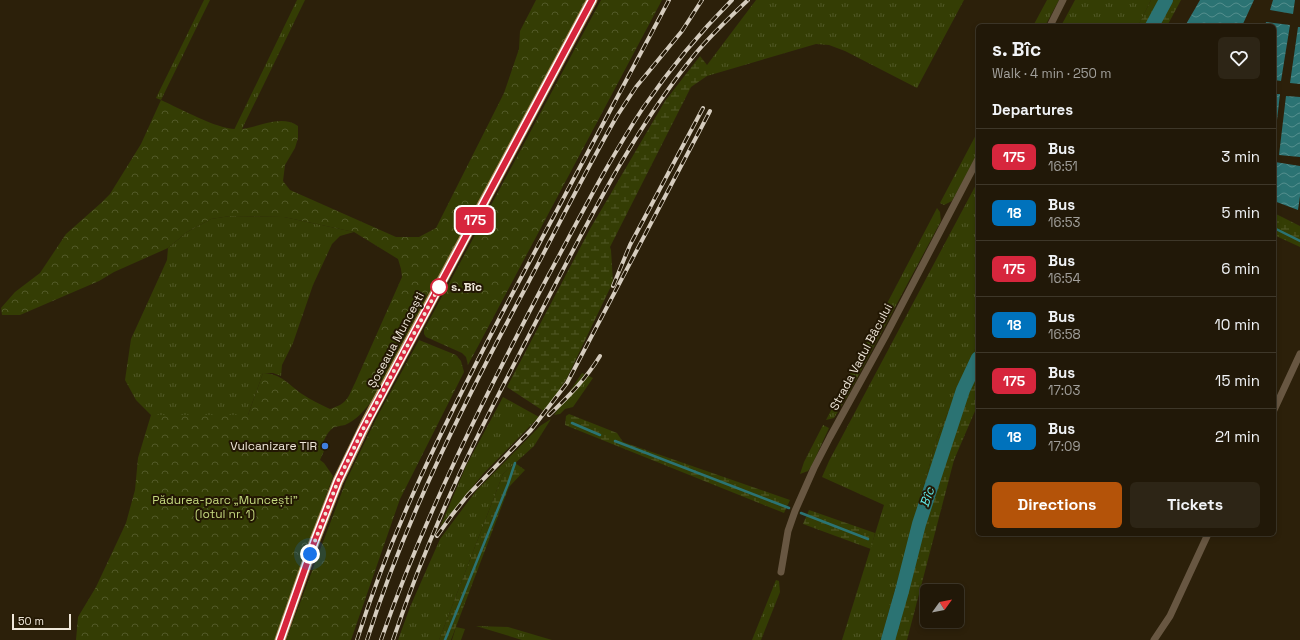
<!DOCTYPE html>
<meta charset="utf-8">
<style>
:root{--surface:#211808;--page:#2d2516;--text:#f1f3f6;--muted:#a2a09c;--line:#3e3729;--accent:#b45309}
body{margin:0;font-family:"Space Grotesk",sans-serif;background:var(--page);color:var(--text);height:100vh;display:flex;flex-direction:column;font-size:15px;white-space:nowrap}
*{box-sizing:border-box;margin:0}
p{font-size:13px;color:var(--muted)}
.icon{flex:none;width:22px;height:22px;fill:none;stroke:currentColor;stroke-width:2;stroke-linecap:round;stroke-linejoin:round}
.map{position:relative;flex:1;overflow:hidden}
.sheet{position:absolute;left:976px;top:24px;width:300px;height:512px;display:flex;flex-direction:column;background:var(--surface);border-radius:6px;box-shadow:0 2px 6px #0003,0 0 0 1px var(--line)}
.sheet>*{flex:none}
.badge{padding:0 8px;border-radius:6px;font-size:14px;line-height:26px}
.needle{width:26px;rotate:57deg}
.tools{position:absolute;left:920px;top:584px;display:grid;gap:8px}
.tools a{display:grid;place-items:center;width:44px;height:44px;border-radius:6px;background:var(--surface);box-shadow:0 2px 6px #0003,0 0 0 1px var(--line);font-size:20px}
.scale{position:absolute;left:12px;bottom:10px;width:59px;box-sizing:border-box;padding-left:4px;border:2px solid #f0e8db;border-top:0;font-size:11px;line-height:14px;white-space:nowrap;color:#f0e8db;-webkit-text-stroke:3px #221703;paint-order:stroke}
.you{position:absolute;width:20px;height:20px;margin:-10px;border:3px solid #fff;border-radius:50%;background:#1a73e8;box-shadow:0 0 0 6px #1a73e833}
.map>.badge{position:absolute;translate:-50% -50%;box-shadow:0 0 0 2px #fff}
h2{padding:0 16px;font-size:15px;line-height:36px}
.round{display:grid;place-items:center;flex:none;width:42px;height:42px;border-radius:6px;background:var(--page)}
.headline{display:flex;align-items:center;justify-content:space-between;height:68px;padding:0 16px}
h1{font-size:19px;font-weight:800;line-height:30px}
.action{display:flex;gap:8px;margin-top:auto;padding:8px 16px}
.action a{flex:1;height:46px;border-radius:6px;background:var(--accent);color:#fff;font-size:16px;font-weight:800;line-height:46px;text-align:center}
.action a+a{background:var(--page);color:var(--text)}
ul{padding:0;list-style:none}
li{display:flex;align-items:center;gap:12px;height:56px;padding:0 16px;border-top:1px solid var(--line)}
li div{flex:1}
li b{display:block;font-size:15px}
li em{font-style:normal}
li .badge{min-width:44px;font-weight:700;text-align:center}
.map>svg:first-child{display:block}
.grass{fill:url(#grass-tufts)}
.forest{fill:url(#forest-crowns)}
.wetland{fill:url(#wetland-marsh)}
.water{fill:url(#water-waves)}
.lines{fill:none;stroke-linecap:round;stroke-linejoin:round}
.stream{stroke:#2b7373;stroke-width:2.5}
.river{stroke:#2b7373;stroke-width:14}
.minor{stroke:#685742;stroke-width:7}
.primary{stroke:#ae8b5e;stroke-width:11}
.rail-casing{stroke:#d5ccbe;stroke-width:4}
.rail{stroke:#221703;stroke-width:2.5;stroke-dasharray:8;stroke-linecap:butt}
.line-casing{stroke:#fff;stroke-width:9}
.line{stroke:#d7263d;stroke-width:6}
.walk{stroke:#f0e8db;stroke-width:4;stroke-dasharray:0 7.2}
.stop-dot{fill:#fff;stroke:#d7263d;stroke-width:2}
.shop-dot{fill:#3f7fe0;stroke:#221703;stroke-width:1.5}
.labels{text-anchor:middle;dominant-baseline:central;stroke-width:4;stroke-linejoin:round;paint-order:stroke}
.stop-label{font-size:12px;font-weight:bold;fill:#f0e8db;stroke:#221703;text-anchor:start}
.street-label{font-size:12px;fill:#f0e8db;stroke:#221703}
.poi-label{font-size:12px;fill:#f0e8db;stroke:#221703;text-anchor:end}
.park-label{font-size:12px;fill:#c4d87e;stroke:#221703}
.water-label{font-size:13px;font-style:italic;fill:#5fe7e7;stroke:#221703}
</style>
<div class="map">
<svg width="1300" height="640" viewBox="0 0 1300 640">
<defs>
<pattern id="grass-tufts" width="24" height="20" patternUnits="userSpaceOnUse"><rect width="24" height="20" fill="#343d04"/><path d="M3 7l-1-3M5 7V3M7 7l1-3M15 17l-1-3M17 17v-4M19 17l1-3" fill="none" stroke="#525928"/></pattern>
<pattern id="forest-crowns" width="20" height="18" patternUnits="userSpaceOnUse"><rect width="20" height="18" fill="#343d04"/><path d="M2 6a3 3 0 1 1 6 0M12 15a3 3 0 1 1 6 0" fill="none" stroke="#525928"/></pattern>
<pattern id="wetland-marsh" width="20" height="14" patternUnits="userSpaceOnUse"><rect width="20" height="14" fill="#343d04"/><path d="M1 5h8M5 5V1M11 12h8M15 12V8" fill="none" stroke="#525928"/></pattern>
<pattern id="water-waves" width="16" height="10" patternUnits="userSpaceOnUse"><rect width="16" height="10" fill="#2b7373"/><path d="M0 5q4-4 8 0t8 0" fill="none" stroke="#548e8d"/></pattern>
</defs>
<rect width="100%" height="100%" fill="#2c200a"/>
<path class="grass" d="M 204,0 L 210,0 L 161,100 L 156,98 Z
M 297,0 L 305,0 L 242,129 L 234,130 Z
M 756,0 L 964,0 L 917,88 L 845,51 L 829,45 L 816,44 L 707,76 L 707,65 Z
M 1047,0 L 1059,0 L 1045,26 L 1033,26 Z
M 1075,0 L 1151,0 L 1138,26 L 1061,26 Z
M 978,131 L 978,153 L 952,201 L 944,205 L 940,203 Z
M 978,181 L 978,342 L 937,438 L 881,640 L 842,640 L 884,505 L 822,477 L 829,461 Z
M 937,208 L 940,212 L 941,221 L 847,397 L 834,418 L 826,420 Z
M 230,216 L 284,217 L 354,232 L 340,236 L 332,244 L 313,285 L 293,343 L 282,365 L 281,376 L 273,373 L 263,373 L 248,415 L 151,415 L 136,400 L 125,380 L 131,339 L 167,260 L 168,248 L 187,232 L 211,219 Z
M 582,373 L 593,378 L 573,407 L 565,409 L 560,414 L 554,415 Z
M 503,397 L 539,417 L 483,474 L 440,527 L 466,466 Z
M 551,419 L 534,446 L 503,474 L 439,640 L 398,640 L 410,607 L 440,539 L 476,491 L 540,426 Z
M 823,425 L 829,428 L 812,465 L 808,471 L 800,474 L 804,462 Z
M 776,580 L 779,581 L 780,592 L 761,640 L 752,640 Z
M 476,626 L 508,627 L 552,640 L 522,640 Z
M 456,627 L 465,629 L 461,640 L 452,640 Z"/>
<path class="forest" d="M 536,0 L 587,0 L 371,402 C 363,412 356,420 345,425 C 342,426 336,426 333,428 C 326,433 324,441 320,449 L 324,451 L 320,460 L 324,463 L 333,476 L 275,640 L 76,640 L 78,617 L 96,587 L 126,523 L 135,490 L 138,458 L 151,415 L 248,415 L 263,373 C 282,374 288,384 302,394 C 311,400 320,404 330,409 C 348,403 347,399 355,383 L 402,277 L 401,269 L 398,259 L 354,232 L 284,217 L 230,216 L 211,219 L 187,232 L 168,248 L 114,272 L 99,281 L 20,315 L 2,315 L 1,308 L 15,292 L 40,273 L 66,234 L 101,203 L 110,194 L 141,144 L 161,100 C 179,108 217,129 235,129 C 256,130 279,113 298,126 L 298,138 L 295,148 L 285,165 L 283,181 L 290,190 L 396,237 L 419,237 L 436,228 L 504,93 L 519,49 L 520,31 Z
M 601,0 L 662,0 L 468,365 L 466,357 L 462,353 L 426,337 L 424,334 L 424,330 Z
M 419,340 L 456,355 L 461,361 L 464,372 L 400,499 L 351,640 L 286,640 L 346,481 L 377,417 Z"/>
<path class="wetland" d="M 1151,0 L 1181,0 L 1167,26 L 1138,26 Z
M 700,56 L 707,65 L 707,76 L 691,87 L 610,247 L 611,250 L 613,282 L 567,378 L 545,412 L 507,387 L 590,229 L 665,101 Z
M 1274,213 L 1300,226 L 1300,247 L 1274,235 Z
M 978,342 L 978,404 L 954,460 L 907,640 L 881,640 L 937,438 Z
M 569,414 L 617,433 L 623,442 L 790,500 L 784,513 L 565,425 L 566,416 Z
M 515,463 L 525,470 L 509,487 L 451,640 L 439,640 L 503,474 Z
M 809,510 L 875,533 L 871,549 L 803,524 Z"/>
<path class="water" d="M 1200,0 L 1254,0 L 1242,26 L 1185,26 Z
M 1273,0 L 1295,0 L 1293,14 L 1270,10 Z
M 1266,22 L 1290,25 L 1281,81 L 1274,80 L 1274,26 L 1265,26 Z
M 1298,27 L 1300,27 L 1300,84 L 1290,83 Z
M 1274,94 L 1280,94 L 1274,146 Z
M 1286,96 L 1300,97 L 1300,157 L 1279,155 Z
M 1275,162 L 1300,166 L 1300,196 L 1298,210 L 1274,201 Z"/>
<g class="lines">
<path class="stream" d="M 1274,228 L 1300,241
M 572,423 L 600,435
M 615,441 L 789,508
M 801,513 L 868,539
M 445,640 L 508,484 L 515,463"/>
<path class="river" d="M 1152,26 L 1166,0
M 888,640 L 902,591 L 919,524 L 963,390 L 978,358"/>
<path class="minor" d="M 1050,26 L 1063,0
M 1274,410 L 1300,354
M 781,572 L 788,531 L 795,511 L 814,468 L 830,437 L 886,335 L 978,159
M 1154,640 L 1170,616 L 1208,534"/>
<path class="primary" d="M 280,640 L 315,540 L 338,481 L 368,419 L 592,0"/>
<defs>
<path id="rail" d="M 613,286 L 630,245 L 703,108
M 549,415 C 568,397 586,379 600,356
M 437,536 L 452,515 L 468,495 L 531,430 L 567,383 L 710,111
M 357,640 C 392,528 445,423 499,319 C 555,212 613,107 669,0
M 367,640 C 406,517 465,401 526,287 C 556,230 585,172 617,116 L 636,87 L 682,31 L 702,0
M 381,640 C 425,514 485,396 547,278 C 578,221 607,163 643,108 C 669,70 699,33 732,0
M 393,640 C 412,584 434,529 459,475 C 485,419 514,365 542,310 C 588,222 633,130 696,53 C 712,34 730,17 748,0"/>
</defs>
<use href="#rail" class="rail-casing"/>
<use href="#rail" class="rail"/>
</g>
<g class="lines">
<defs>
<path id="line" d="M 280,640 L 315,540 L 338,481 L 362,431 L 592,0"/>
</defs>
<use href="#line" class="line-casing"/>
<use href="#line" class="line"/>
<path class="walk" d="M 310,554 L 338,481 L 368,419 L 439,287"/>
</g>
<circle class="stop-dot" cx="439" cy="287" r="8"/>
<circle class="shop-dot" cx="325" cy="446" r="4"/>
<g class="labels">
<g class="stop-label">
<text x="451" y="287">s. Bîc</text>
</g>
<g class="street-label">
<text transform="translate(396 340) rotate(-62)">Șoseaua Muncești</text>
<text transform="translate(861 357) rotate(-62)">Strada Vadul Bâcului</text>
</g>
<g class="poi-label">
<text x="317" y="446">Vulcanizare TIR</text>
</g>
<g class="park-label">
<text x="225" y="500">Pădurea-parc „Muncești”<tspan x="225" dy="14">(lotul nr. 1)</tspan></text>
</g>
<g class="water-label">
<text transform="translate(927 497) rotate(-71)">Bîc</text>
</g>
</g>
</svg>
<div class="tools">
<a><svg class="needle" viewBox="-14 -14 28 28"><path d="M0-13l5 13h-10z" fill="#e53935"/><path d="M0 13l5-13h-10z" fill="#a2a09c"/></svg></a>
</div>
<div class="scale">50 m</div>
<div class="you" style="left:310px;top:554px"></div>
<b class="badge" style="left:475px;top:220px;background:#d7263d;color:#fff">175</b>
<section class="sheet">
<div class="headline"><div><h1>s. Bîc</h1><p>Walk · 4 min · 250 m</p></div><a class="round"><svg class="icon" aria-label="heart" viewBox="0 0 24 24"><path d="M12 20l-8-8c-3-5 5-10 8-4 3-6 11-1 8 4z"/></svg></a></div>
<h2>Departures</h2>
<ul>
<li><span class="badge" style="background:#d7263d;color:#fff">175</span><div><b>Bus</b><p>16:51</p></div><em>3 min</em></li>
<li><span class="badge" style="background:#0072bc;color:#fff">18</span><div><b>Bus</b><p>16:53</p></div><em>5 min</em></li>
<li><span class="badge" style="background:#d7263d;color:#fff">175</span><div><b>Bus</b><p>16:54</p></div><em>6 min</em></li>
<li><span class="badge" style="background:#0072bc;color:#fff">18</span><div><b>Bus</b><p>16:58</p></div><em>10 min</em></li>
<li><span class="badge" style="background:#d7263d;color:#fff">175</span><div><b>Bus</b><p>17:03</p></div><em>15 min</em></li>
<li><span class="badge" style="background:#0072bc;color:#fff">18</span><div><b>Bus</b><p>17:09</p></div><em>21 min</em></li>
</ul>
<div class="action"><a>Directions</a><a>Tickets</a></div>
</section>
</div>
